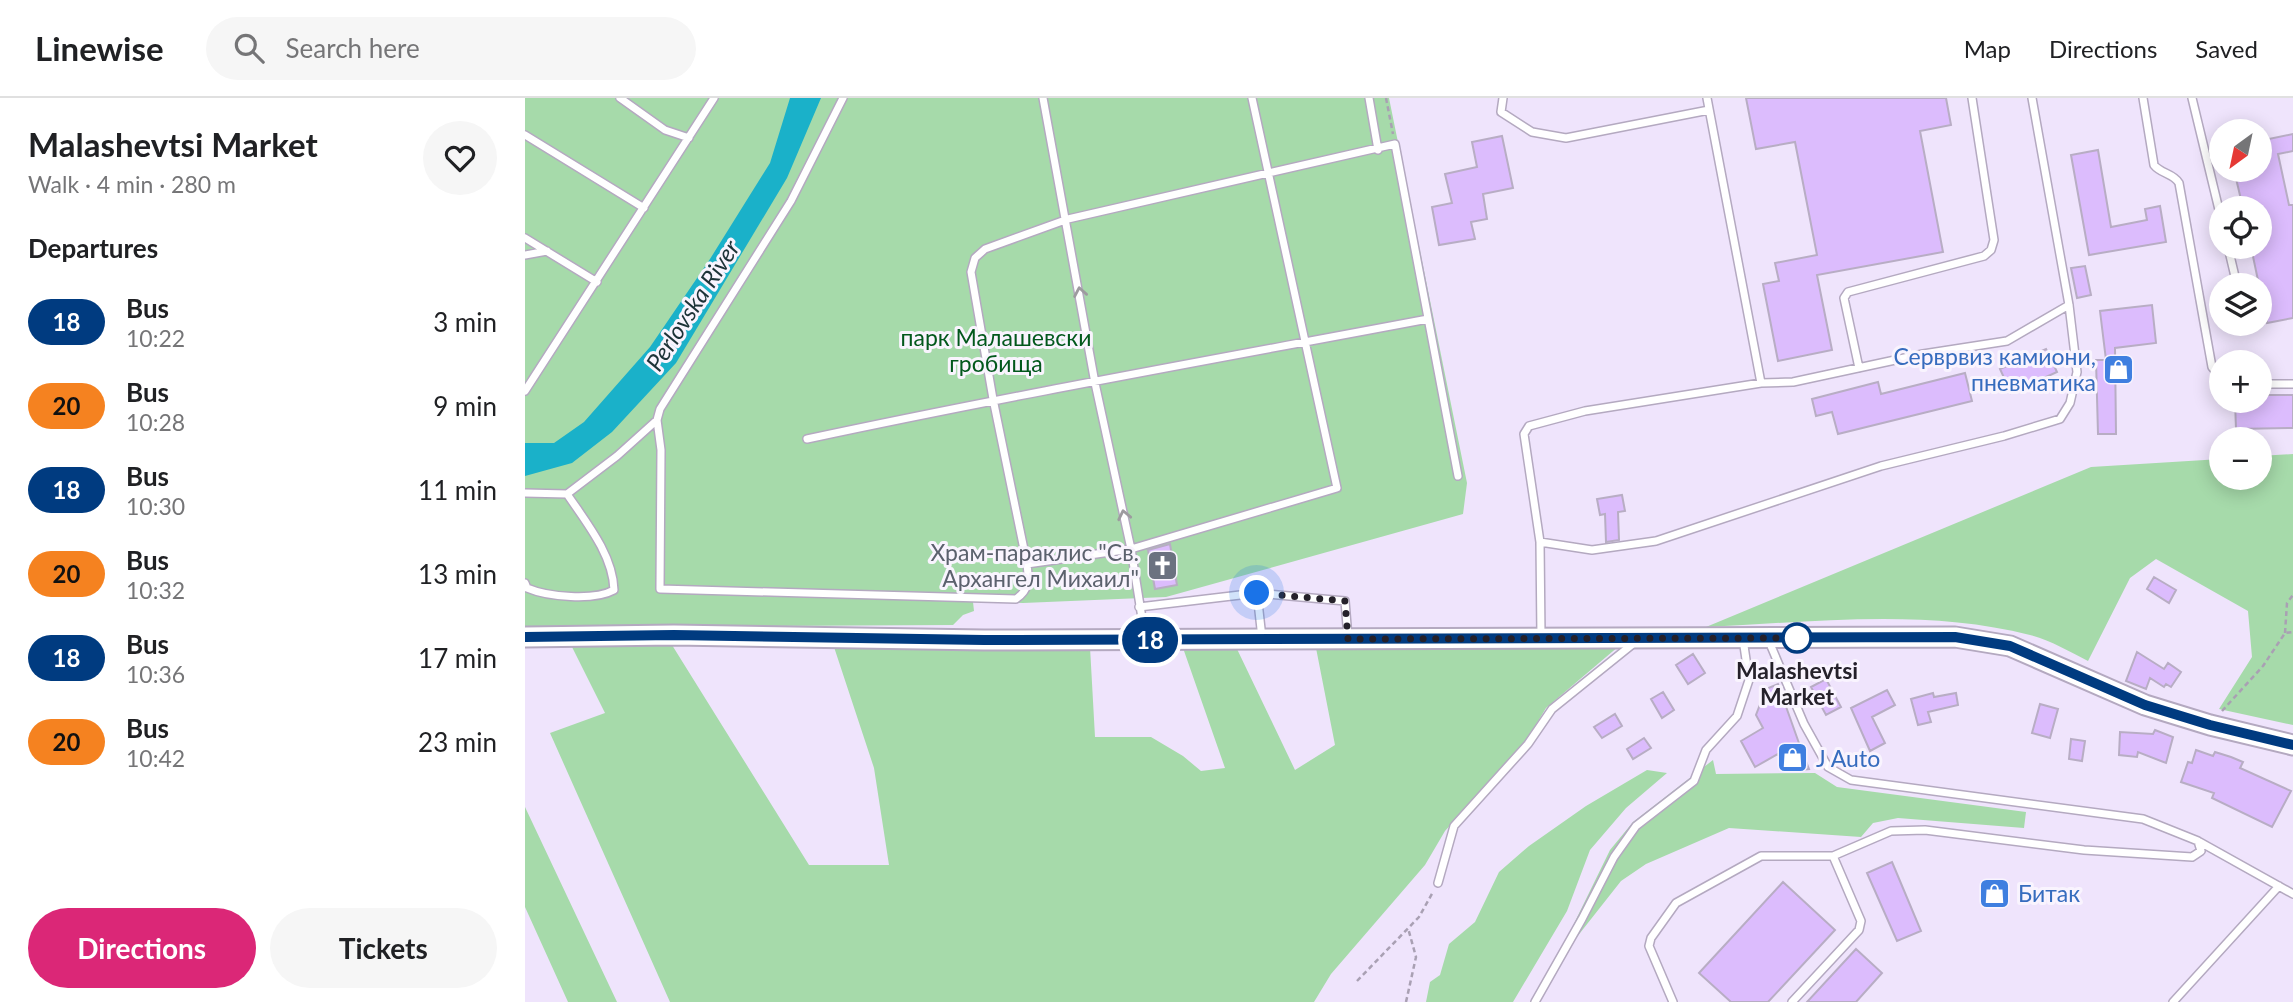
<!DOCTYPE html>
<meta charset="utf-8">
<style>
:root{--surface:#fff;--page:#f6f6f6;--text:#202124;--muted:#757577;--line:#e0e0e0;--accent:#db2777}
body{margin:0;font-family:Lato,sans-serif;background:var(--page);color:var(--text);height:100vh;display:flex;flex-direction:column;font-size:26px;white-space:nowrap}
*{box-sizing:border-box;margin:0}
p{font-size:23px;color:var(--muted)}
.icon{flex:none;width:38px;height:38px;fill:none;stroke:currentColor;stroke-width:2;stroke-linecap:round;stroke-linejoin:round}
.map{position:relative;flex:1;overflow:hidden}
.panel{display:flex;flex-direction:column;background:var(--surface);width:525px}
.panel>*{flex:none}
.badge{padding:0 14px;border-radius:23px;font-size:24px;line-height:46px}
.needle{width:46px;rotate:213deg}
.controls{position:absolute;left:1684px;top:21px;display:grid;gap:14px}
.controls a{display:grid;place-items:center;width:63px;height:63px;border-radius:50%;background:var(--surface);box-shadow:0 4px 18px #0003;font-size:35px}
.you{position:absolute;width:35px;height:35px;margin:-18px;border:5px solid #fff;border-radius:50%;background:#1a73e8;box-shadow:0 0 0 10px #1a73e833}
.map>.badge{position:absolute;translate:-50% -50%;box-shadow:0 0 0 4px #fff}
h2{padding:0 28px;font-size:26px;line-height:63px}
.round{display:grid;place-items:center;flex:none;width:74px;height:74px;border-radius:37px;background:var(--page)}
.head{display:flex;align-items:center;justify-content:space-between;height:119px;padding:0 28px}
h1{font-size:33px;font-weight:700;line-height:52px}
.cta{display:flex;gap:14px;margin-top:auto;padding:14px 28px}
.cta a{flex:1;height:80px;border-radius:42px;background:var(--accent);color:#fff;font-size:28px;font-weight:700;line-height:80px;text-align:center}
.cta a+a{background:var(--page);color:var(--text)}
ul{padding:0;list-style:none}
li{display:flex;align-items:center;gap:21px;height:84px;padding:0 28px}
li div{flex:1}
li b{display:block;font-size:26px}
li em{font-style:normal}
li .badge{min-width:77px;font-weight:700;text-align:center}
header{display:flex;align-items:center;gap:42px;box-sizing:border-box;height:98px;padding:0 35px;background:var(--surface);border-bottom:2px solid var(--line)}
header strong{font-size:33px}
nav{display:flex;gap:38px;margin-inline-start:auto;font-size:24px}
.search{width:490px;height:63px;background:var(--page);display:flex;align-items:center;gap:18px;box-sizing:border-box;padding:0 24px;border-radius:38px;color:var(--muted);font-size:26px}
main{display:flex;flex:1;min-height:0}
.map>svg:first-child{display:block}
.green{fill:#a6daaa}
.water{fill:#1ab1c9}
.building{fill:#dcbcfd;stroke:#b8adc4;stroke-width:2}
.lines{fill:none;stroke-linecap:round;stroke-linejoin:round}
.lane-casing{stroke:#b4a9c0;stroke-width:10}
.secondary-casing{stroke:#b4a9c0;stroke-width:23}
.path{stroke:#a9a0b3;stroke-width:2.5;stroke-dasharray:5 3.5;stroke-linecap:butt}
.lane{stroke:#fff;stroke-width:7}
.secondary{stroke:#fff;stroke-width:19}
.oneway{stroke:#9d9b9f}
.line-casing{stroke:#fff;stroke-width:16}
.line{stroke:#003b80;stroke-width:10}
.walk{stroke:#25212a;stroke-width:7;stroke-dasharray:0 12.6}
.stop-dot{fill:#fff;stroke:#003b80;stroke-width:3.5}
.labels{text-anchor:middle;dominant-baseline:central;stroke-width:6;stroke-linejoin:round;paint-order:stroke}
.park-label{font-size:23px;fill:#02581c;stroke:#f9f4fe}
.shop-label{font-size:23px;fill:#366cbe;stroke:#f9f4fe;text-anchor:start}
.worship-label{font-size:23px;fill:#5b616d;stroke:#f9f4fe;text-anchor:end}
.stop-label{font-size:23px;font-weight:bold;fill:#25212a;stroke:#f9f4fe}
.water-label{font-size:24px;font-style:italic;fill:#1d3338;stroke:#f9f4fe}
</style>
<header>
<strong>Linewise</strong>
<div class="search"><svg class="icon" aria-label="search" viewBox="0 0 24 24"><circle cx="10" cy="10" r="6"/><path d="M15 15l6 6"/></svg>Search here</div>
<nav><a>Map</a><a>Directions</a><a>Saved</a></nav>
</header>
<main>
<section class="panel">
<div class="head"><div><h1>Malashevtsi Market</h1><p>Walk · 4 min · 280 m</p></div><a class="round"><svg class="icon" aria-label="heart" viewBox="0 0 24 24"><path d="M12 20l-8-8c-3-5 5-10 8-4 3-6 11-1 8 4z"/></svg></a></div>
<h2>Departures</h2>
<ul>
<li><span class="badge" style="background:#003b80;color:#fff">18</span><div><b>Bus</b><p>10:22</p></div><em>3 min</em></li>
<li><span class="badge" style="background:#f58220;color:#111">20</span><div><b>Bus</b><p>10:28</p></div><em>9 min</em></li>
<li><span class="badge" style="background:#003b80;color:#fff">18</span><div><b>Bus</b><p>10:30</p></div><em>11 min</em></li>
<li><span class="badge" style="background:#f58220;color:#111">20</span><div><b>Bus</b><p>10:32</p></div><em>13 min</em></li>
<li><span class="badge" style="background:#003b80;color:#fff">18</span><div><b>Bus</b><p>10:36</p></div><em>17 min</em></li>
<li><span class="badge" style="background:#f58220;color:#111">20</span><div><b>Bus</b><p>10:42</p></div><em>23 min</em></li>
</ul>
<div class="cta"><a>Directions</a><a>Tickets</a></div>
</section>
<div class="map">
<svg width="1768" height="904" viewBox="0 0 1768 904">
<rect width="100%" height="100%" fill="#efe4fc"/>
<path class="green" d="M 0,0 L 864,0 L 942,385 L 938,416 L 641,499 L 498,505 L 448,504 L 449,513 L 438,517 L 428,527 L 0,529 Z
M 1768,356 L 1768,627 L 1694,611 L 1727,559 L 1723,513 L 1631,461 L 1605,480 L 1563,563 C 1545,554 1525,542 1505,537 C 1401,510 1288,524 1181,529 L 1566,369 L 1696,361 L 1696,380 L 1734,380 L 1734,358 Z
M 308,546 L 565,549 L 570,639 L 626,639 L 658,658 L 676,673 L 700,670 L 658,550 L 712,551 L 770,672 L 810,647 L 791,550 L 1094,548 L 1021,610 L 1000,645 L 920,733 L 900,767 L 806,876 L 789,904 L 145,904 L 25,635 L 80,615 L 46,547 L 147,547 L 284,767 L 364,767 L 349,670 Z
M 1188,662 L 1191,676 L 1290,675 L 1312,689 L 1501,714 L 1499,730 L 1373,720 L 1348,725 L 1336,739 L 1204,730 L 1121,766 L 1096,783 L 1044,849 L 1040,844 L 1085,752 L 1108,724 Z
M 1122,672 L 1142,675 L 1101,710 L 1065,752 L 1042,813 L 988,904 L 901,904 L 905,884 L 915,877 L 924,846 L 950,824 L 974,774 L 1004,748 L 1061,708 Z
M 0,709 L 92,904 L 43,904 L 0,809 Z"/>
<path class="water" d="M 265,0 L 296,0 L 262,80 L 151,265 L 87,334 L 47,365 L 0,378 L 0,345 L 29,345 L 59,324 L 125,249 L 185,161 L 245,65 Z"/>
<path class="building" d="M 1221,0 L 1421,0 L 1426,27 L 1395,33 L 1418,154 L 1292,177 L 1307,252 L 1253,263 L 1238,186 L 1254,183 L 1250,165 L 1292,157 L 1270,44 L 1231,51 Z
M 1768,36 L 1768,53 L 1753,56 L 1764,107 L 1768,107 L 1768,220 L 1742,225 L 1726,149 L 1734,149 L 1734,110 L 1718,110 L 1709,72 L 1734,72 L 1734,43 Z
M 977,38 L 988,90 L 958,96 L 962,121 L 946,124 L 950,141 L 914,147 L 907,109 L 927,105 L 920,76 L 952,69 L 947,44 Z
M 1573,52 L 1586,129 L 1622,122 L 1620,111 L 1635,108 L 1641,144 L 1564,157 L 1546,57 Z
M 1560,168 L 1566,197 L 1552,200 L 1546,170 Z
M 1627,207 L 1631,245 L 1590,250 L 1591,336 L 1573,336 L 1571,262 L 1581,262 L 1575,213 Z
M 1521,251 L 1532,274 L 1486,295 L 1475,271 Z
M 1440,275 L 1447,303 L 1313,336 L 1307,314 L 1291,318 L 1287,301 L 1353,284 L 1356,296 Z
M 1734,297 L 1768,297 L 1768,330 L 1711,331 L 1710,303 L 1734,303 Z
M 1097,397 L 1100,413 L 1093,414 L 1094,442 L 1081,444 L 1080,416 L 1075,417 L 1072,401 Z
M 645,446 L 652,487 L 630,491 L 623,452 Z
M 1629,479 L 1651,492 L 1644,505 L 1622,491 Z
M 1612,554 L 1639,571 L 1643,565 L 1656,574 L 1646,589 L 1641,586 L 1639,589 L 1625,580 L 1621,591 L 1601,583 Z
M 1168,556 L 1180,575 L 1163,586 L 1151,567 Z
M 1301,581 L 1316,609 L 1301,617 L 1286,589 Z
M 1253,586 L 1275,648 L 1284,671 L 1262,673 L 1253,656 L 1230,669 L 1216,643 L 1238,630 L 1231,617 L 1241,591 Z
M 1362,592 L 1370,607 L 1347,619 L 1360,645 L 1345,653 L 1326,610 Z
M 1138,594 L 1149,612 L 1137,620 L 1126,601 Z
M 1408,595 L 1409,599 L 1431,595 L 1433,607 L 1403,614 L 1406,624 L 1393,627 L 1386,601 Z
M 1515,606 L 1533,611 L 1525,640 L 1507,635 Z
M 1090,616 L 1097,628 L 1077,640 L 1069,629 Z
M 1630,632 L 1648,639 L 1641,665 L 1613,654 L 1612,659 L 1594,657 L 1595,634 L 1628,636 Z
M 1119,640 L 1126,650 L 1108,661 L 1102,651 Z
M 1546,641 L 1560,643 L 1557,663 L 1544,661 Z
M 1671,652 L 1688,658 L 1690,654 L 1706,659 L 1718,664 L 1715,670 L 1766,693 L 1747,729 L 1687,700 L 1689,695 L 1656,684 L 1663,664 L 1667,665 Z
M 1367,764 L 1396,833 L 1372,843 L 1342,775 Z
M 1258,784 L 1310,832 L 1243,904 L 1206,904 L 1174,875 Z
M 1331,851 L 1357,875 L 1331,904 L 1282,904 Z"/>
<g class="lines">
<defs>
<path id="lane" d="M 95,0 L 140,32 L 164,40
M 318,0 L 266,103 L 135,311 L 132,322 L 136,352 L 135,491 L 491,501 C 505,491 504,482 502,466 L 468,301 L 446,174 L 450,160 L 460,151 L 543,121 L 870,46 L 933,378
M 518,0 L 570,285 L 606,451 L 620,539
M 844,0 L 853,52
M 978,0 L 976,14 L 1007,34 L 1041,40 L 1184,12
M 1182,0 L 1236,285
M 1618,0 L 1629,67 C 1636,76 1648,75 1654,85 L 1687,269 L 1696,280
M 1667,0 L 1696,120
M 0,37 L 119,110
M 0,140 L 72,184
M 1703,149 L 1712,187
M 0,157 L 22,153
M 1721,226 L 1722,227
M 1334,270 L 1319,200 L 1323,194 L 1459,158 L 1466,152 L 1469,142 L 1447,0
M 1734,286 L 1768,286
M 0,293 L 189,0
M 282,341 C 488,297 696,260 903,221
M 0,395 L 42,396 L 92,358 L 132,322
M 1015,444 L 1067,452 L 1131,443 L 1356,368 L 1479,338 L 1535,321 L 1545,305 L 1552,274 L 1544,207 L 1507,0
M 502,466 L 606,451 L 812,390 L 727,0
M 0,485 L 2,490 C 23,499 69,503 89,492 C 88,457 61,424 42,396
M 732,495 L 737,540
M 614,509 L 732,495 L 820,503 L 823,540
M 1016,539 L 1015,444 L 999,336 L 1004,328 L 1060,313 L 1236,285 L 1268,284 L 1398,256 L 1482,243 L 1544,207
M 1243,541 L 1279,626 L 1303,669 L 1326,682 L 1618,721 L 1673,743 L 1768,796
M 913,785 L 929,728 L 1003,646 L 1027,611 L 1109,545
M 1010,904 L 1057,821 L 1089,759 L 1111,728 L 1169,683 L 1181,652 L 1212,618 L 1224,582 L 1218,541
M 1148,904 L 1124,848 L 1126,840 L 1151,805 L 1236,758 L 1308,758 L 1366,733 L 1400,732 L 1559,752 L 1667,759 L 1676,753 L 1673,743
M 1267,904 L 1334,832 L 1336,823 L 1308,758
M 1648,904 L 1754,788"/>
<path id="secondary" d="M 0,539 L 149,537 L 459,542 L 1430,539 L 1485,548 L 1620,607 L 1685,627 L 1768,647"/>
</defs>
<use href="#lane" class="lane-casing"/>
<use href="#secondary" class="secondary-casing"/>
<path class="path" d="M 861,0 L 868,36
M 1760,535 L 1762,505 L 1768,497
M 1697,613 L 1738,568 L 1760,535 L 1768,534
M 832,883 L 894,819 L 908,794
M 881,904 L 891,859 L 883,830"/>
<use href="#lane" class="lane"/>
<use href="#secondary" class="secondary"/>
</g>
<defs><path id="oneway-chevron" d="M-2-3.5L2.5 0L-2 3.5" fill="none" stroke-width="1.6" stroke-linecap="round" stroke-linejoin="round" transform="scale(1.75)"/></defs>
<g class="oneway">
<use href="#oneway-chevron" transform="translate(555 194) rotate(-100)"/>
<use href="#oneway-chevron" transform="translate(599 417) rotate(-102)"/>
</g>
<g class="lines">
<defs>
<path id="line" d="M 0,539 L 149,537 L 459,542 L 1430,539 L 1485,548 L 1620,607 L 1685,627 L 1768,647"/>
</defs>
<use href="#line" class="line-casing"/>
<use href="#line" class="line"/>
<path class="walk" d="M 732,495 L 820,503 L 823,541 L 1272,540"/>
</g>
<defs>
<symbol id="shop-square" viewBox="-11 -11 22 22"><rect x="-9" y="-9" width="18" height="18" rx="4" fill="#3f7fe0" stroke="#f9f4fe"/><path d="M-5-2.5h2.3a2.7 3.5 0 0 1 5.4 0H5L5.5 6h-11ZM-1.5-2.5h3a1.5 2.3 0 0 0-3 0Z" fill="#fff"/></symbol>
<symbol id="church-square" viewBox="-11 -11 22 22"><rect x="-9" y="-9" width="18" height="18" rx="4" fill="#6b7280" stroke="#f9f4fe"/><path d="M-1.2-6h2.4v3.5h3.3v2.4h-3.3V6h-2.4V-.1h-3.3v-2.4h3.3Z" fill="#fff"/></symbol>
</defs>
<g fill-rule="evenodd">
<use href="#shop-square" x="1576" y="254" width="35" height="35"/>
<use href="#church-square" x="620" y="450" width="35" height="35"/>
<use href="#shop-square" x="1250" y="642" width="35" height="35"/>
<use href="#shop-square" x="1452" y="778" width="35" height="35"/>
</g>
<circle class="stop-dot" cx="1272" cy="540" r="14"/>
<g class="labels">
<g class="park-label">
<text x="471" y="239">парк Малашевски<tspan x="471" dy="26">гробища</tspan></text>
</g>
<g class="shop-label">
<text x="1571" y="258" text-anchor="end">Серврвиз камиони,<tspan x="1571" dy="26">пневматика</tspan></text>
<text x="1291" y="660">J Auto</text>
<text x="1493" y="795">Битак</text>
</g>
<g class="worship-label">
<text x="614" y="454">Храм-параклис "Св.<tspan x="614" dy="26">Архангел Михаил"</tspan></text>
</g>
<g class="stop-label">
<text x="1272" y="572">Malashevtsi<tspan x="1272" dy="26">Market</tspan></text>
</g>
<g class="water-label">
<text transform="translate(167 207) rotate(-57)">Perlovska River</text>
</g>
</g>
</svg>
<div class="controls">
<a><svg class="needle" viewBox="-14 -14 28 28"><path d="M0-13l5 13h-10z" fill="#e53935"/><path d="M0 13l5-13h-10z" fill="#757577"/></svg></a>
<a><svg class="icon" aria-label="locate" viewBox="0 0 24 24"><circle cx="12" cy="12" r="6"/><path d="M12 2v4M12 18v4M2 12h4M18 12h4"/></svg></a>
<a><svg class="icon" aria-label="layers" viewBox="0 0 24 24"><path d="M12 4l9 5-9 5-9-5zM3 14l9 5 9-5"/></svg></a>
<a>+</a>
<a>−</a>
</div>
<div class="you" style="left:732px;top:495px"></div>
<b class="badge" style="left:625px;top:542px;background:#003b80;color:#fff">18</b>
</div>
</main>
